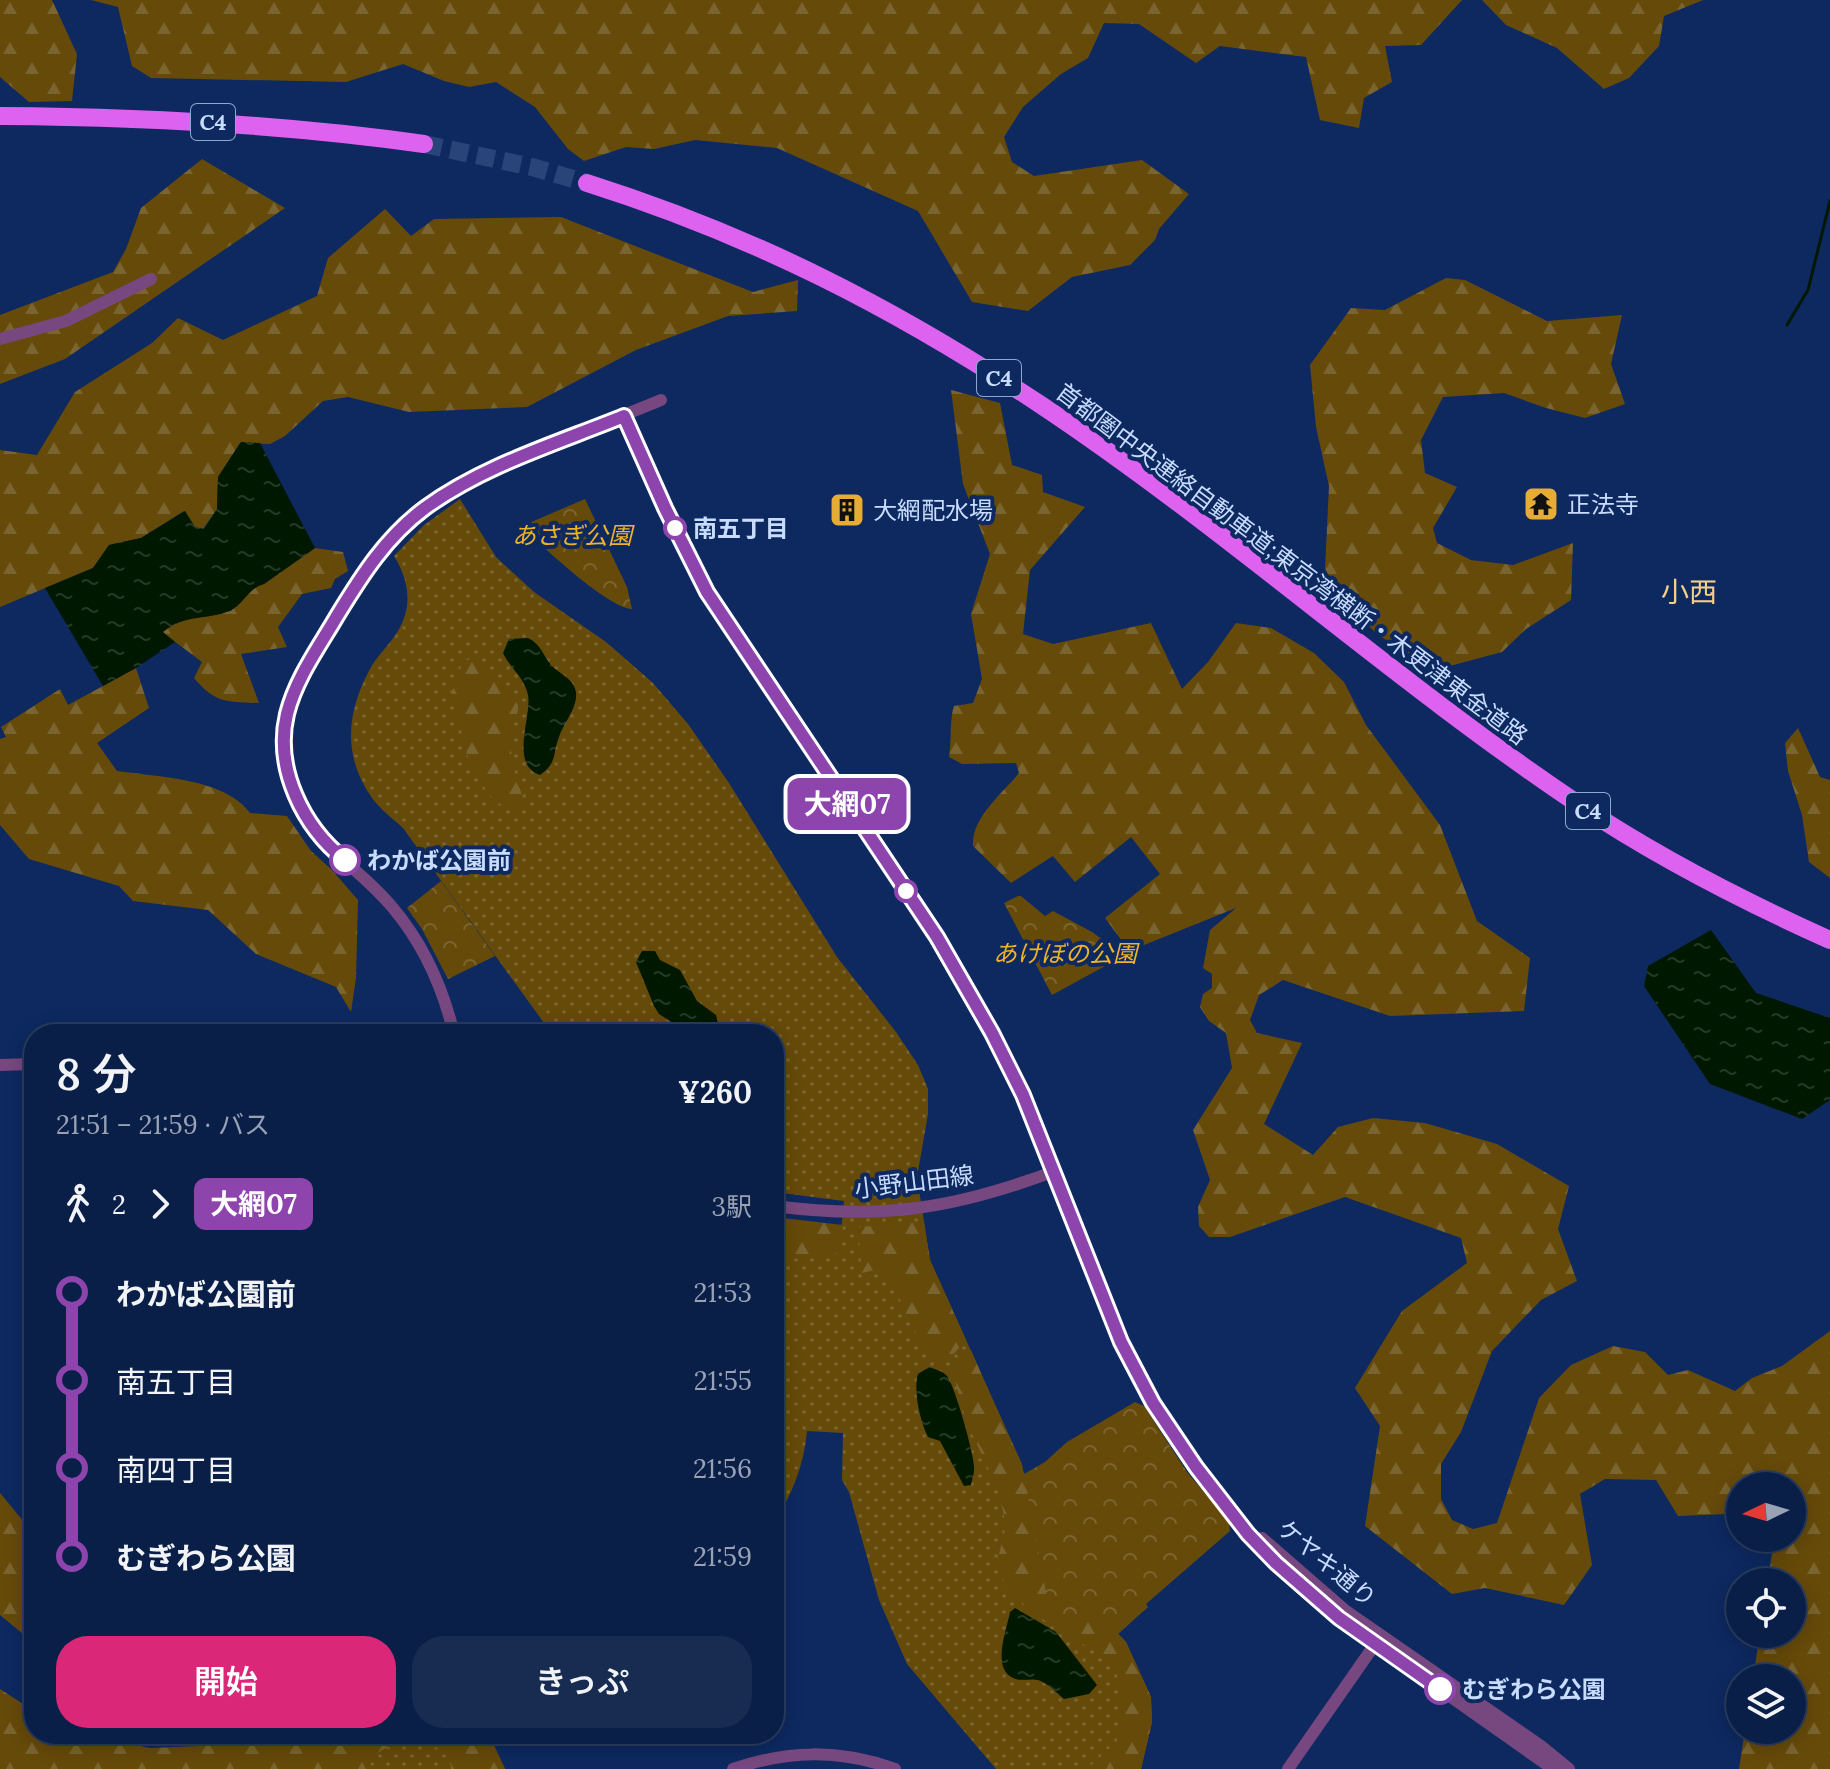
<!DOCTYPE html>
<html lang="ja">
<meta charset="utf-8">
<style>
:root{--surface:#0a1f48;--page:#182c52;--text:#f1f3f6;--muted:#99a2b4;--line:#2a3d60;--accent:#db2777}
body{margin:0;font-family:Lora,"Noto Sans JP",serif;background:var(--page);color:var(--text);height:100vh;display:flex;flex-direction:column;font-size:30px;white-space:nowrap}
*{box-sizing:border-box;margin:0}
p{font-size:26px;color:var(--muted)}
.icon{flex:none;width:44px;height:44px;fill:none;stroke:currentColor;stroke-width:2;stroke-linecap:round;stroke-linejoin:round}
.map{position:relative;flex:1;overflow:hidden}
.side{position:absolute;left:24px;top:1024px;width:760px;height:720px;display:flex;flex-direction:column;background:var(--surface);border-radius:32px;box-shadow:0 4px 20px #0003,0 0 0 2px var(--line)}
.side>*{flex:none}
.badge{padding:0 16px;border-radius:12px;font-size:28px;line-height:52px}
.needle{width:52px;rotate:265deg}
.controls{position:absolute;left:1726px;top:1472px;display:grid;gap:16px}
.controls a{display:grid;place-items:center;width:80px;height:80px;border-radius:50%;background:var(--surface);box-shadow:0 4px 20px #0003,0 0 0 2px var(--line);font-size:40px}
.map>.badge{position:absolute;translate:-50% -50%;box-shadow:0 0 0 4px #fff}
.legs{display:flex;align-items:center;gap:12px;height:88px;padding:0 32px;font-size:26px}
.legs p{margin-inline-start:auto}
.summary{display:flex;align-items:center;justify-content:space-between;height:136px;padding:0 32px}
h1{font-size:44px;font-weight:600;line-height:60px}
.primary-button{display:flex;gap:16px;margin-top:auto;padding:16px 32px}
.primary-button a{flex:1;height:92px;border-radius:32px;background:var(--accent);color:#fff;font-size:32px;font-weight:600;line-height:92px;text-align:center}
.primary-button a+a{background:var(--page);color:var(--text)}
ul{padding:0 32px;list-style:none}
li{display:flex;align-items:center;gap:28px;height:88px;font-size:30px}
li i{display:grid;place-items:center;width:12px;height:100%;margin:0 10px;background:currentColor}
li i::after{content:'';width:20px;height:20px;margin:-10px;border:6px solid;border-radius:50%;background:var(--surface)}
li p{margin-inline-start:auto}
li:first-child i{background:linear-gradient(#0000 50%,currentColor 0)}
li:last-child i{background:linear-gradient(currentColor 50%,#0000 0)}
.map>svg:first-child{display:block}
.grass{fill:url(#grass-dots)}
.forest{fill:url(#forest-firs)}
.park{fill:url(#park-crowns)}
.water{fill:url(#water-ripples)}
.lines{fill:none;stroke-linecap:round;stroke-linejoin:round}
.stream{stroke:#001800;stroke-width:3}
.highway-tunnel{stroke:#294478;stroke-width:18;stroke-dasharray:18 9;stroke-linecap:butt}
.minor{stroke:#77487f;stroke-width:12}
.highway{stroke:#dc62ef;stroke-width:18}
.line-1-casing{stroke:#fff;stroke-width:18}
.line-1{stroke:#8e44ad;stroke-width:12}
.stop-1-dot{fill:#fff;stroke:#8e44ad;stroke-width:4}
.labels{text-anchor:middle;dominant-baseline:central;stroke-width:8;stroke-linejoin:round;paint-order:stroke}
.shield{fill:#0d2960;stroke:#90a6cf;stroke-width:2}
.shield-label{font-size:22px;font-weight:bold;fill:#c8dcfe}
.poi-label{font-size:24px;fill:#c8dcfe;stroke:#0d2960;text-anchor:start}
.stop-label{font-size:24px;font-weight:bold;fill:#c8dcfe;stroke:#0d2960;text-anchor:start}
.park-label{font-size:24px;font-style:italic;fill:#f0b327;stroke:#0d2960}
.street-label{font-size:24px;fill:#c8dcfe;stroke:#0d2960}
.quarter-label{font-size:28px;fill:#f6cf87;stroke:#0d2960}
</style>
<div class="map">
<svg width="1830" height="1769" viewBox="0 0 1830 1769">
<defs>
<pattern id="grass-dots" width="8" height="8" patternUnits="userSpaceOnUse" patternTransform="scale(2)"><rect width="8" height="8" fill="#664a0a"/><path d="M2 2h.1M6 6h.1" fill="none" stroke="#7a642f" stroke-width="1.8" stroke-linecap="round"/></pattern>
<pattern id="forest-firs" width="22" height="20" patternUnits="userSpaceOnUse" patternTransform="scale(2)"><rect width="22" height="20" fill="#664a0a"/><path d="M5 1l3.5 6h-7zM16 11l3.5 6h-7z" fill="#7a642f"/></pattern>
<pattern id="park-crowns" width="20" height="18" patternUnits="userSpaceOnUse" patternTransform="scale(2)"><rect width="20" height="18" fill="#664a0a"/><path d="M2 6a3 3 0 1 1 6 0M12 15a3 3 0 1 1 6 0" fill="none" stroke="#7a642f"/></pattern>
<pattern id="water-ripples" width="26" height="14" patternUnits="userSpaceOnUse" patternTransform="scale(2)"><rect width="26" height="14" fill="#001800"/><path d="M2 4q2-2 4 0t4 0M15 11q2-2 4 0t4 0" fill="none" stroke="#243926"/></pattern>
</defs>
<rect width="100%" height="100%" fill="#0d2960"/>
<path class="grass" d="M 460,499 L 496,557 L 534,592 L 606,642 L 653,683 L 688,724 L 729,783 L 837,957 L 896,1032 L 918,1065 L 928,1089 L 928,1114 L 917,1177 L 930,1260 L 1022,1464 L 1050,1615 L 1110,1625 L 1126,1642 L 1151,1697 L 1152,1722 L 1141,1769 L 996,1769 L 907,1664 L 879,1600 L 849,1492 L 842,1480 L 843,1433 L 807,1431 C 804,1465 792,1495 774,1523 L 774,1244 L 839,1252 L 844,1201 L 774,1192 L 774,1034 L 552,1034 L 403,828 C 393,819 380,809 372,798 C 343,757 346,714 369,671 C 376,656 390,645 398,631 C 413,606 409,580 394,556 L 424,525 Z
M 330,1734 L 494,1734 L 491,1739 L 505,1769 L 334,1769 Z"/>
<path class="forest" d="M 0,0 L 52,0 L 77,54 L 72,101 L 29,102 L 0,77 Z
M 91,0 L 1462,0 L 1421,45 L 1385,46 L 1392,82 L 1364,98 L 1359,128 L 1320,120 L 1306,57 L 1220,46 L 1196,63 L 1139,24 L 1104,23 L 1088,58 L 1061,74 L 1023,107 L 1004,137 L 1012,162 L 1034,176 L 1142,160 L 1189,194 L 1159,229 L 1155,240 L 1130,265 L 1072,277 L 1028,311 L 972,302 L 918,211 L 777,148 L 695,140 L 654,149 L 626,147 L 584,161 L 568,149 L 535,107 L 496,82 L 469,87 L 444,81 L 403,64 L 346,82 L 151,78 L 132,66 L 118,7 Z
M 1482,0 L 1703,0 L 1664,16 L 1659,46 L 1629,78 L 1604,89 L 1557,48 L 1506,25 Z
M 202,159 L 285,208 L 65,359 L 0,384 L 0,315 L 113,272 L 126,249 L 141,208 Z
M 385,209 L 411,236 L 434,219 L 561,217 L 753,292 L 798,280 L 797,311 L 728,316 L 636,350 L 527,407 L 409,412 L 348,397 L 323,401 L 285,436 L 270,444 L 240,443 L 218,477 L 217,509 L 203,529 L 195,527 L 184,511 L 141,538 L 109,545 L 93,568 L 0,607 L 0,450 L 37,455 L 75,392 L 152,343 L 178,318 L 223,340 L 317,296 L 328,258 Z
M 1446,278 L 1465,280 L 1547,321 L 1622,315 L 1611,364 L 1625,404 L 1585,418 L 1546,408 L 1504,393 L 1443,397 L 1421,440 L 1425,473 L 1457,487 L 1433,528 L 1437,543 L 1471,560 L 1513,565 L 1573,543 L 1571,600 L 1526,629 L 1502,652 L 1431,671 L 1376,633 L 1333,593 L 1325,569 L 1329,486 L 1316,427 L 1310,365 L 1351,308 L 1385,310 Z
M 951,390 L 1000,403 L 1012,465 L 1042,475 L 1043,492 L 1085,507 L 1030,570 L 1023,634 L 1053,644 L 1151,623 L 1182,689 L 1208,662 L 1236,623 L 1271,628 L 1314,653 L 1344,682 L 1366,725 L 1440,825 L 1477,921 L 1530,958 L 1524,1011 L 1390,1016 L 1283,980 L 1259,995 L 1250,1020 L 1257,1033 L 1302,1043 L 1264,1124 L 1313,1155 L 1338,1127 L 1373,1118 L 1425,1123 L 1497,1144 L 1569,1186 L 1558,1229 L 1577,1281 L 1541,1300 L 1492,1351 L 1461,1432 L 1441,1464 L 1441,1499 L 1452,1520 L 1473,1529 L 1497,1523 L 1539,1398 L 1571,1365 L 1613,1346 L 1645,1352 L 1668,1375 L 1688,1370 L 1735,1391 L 1752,1378 L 1782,1366 L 1830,1331 L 1830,1769 L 1739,1769 L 1745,1730 L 1792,1730 L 1792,1678 L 1753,1678 L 1760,1634 L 1792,1634 L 1792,1582 L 1768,1582 L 1774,1538 L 1792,1538 L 1792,1486 L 1740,1486 L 1740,1508 L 1727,1514 L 1678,1516 L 1656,1480 L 1605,1479 L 1580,1494 L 1592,1565 L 1564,1605 L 1485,1588 L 1452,1594 L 1365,1526 L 1380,1426 L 1355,1388 L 1402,1311 L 1467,1263 L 1461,1238 L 1345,1197 L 1230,1237 L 1209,1237 L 1199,1226 L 1198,1207 L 1210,1180 L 1193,1130 L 1232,1068 L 1226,1033 L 1209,1021 L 1200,1007 L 1203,994 L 1212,988 L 1212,974 L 1203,968 L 1210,930 L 1236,908 L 1144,945 L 1122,941 L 1105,918 L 1160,874 L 1131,837 L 1075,882 L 1053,856 L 1011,883 L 973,846 C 971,818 1002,794 1019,773 L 1016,763 L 962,764 L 949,757 C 952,740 949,721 954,706 L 973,703 L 982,679 L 971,614 L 990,554 L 963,484 Z
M 315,548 L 343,552 L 348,571 L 335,579 L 331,588 L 302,594 L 278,627 L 287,647 L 241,654 L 259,703 C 226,702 215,703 194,678 L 202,662 L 162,632 L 172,625 L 192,617 L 231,611 L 256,586 L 264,584 Z
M 470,659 L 518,699 C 519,715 515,717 512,730 C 507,754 518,785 526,806 L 514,813 L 494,800 L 471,770 L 452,694 L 455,679 L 464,661 Z
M 136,668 L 149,708 L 97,743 L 117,771 C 157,777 225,778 250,813 L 287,816 L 311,851 L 332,870 L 358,900 L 356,978 L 351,1012 L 336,987 L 256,954 L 208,910 L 133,901 L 119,886 L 29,859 L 0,825 L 0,739 L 6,737 L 1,727 L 60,689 L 68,705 Z
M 1798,728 L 1820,777 L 1830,780 L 1830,878 L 1809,862 L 1802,815 L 1788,771 L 1785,743 Z
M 774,1217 L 843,1225 L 839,1253 L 774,1259 Z
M 924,1222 L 930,1260 L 966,1340 L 950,1358 L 935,1359 L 925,1354 L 889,1276 L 875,1270 L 862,1273 L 858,1227 Z
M 971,1350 L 1024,1473 L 1132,1610 L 1118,1634 L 1126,1642 L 1151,1697 L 1152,1722 L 1141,1769 L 1087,1769 L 1117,1741 L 1119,1715 L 1117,1671 L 1091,1648 L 1068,1637 L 1006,1593 L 998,1558 L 1006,1526 L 999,1492 L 966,1420 L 952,1370 Z
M 0,1493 L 34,1534 L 34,1643 L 0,1615 Z
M 0,1689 L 34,1711 L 34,1734 L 81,1734 L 150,1748 L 223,1745 L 239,1734 L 485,1734 L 491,1739 L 505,1769 L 451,1769 L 450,1756 C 412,1731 409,1735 371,1757 L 370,1769 L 0,1769 Z"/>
<path class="park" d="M 585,499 L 627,587 L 632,609 C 608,608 540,545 522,526 Z
M 441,881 L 495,956 L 448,979 L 422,929 L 407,908 Z
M 1018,896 L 1021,896 L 1045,916 L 1053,911 L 1092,932 L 1117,950 L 1118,959 L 1052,995 L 1004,903 Z
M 1135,1402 L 1144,1406 L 1187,1472 L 1229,1522 L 1230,1531 L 1146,1604 L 1148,1607 L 1118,1634 L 1110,1625 L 1050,1615 L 1024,1474 L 1045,1462 L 1067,1442 Z"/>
<path class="water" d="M 241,442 L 260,443 L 315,548 L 264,584 C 248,588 243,606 229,611 C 205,621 187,613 163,632 L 175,642 L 136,668 L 103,686 L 45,588 L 93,568 L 109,545 L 141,538 L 185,511 L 195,527 L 204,529 L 217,509 L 218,477 Z
M 528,638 C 541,644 543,656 552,666 C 558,672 567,676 572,683 C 585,700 564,721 559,737 C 552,755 558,762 540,775 C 509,765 532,716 528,695 C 524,677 510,668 503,653 L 509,639 Z
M 1711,930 L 1756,993 L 1830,1018 L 1830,1100 L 1802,1119 L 1710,1084 L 1644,986 L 1648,966 Z
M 642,951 L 655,951 L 660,960 L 680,970 L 697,1001 L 716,1015 L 721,1034 L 682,1034 L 673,1023 L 659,1014 L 654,1006 L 636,962 Z
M 929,1367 C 934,1369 942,1371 946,1375 C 954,1382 974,1454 974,1466 C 975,1472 972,1479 971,1485 L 964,1486 L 940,1441 L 928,1437 C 920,1421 913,1391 918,1374 Z
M 1015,1608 L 1056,1632 L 1097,1685 L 1089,1694 L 1064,1699 C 1057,1693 1046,1682 1038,1680 C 1030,1678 1021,1682 1013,1678 C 991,1668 1007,1629 1010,1612 Z"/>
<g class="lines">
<path class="stream" d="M 1787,325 L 1808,290 L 1830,201"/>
<path class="highway-tunnel" d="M 424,144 L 532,167 L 587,183"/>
<path class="minor" d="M 0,339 L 66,321 L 151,279
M 624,416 L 665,508 L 707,592 L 937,937 L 992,1033 L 1023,1095 L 1121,1342 L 1153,1403 L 1184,1451 L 1248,1534 L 1302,1588 L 1339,1618 L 1553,1769
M 454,1034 C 443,988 424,945 393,908 C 373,884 354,870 331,849 C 297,818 277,760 287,714 C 290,703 295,691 300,680 C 327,633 352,582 388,542 C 449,473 576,436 661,400
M 0,1065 L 34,1064
M 774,1206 C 881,1220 954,1209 1055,1171
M 1262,1538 L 1346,1611 L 1541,1746 L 1569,1769
M 733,1769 C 788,1750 839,1749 895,1769
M 1288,1769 L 1380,1637"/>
<path class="highway" d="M 0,116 C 143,117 283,124 424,144
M 587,183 C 754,236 895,308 1041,405 C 1227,529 1393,680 1578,804 C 1657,857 1743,901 1830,940"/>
</g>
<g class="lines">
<defs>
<path id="line-1" d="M 345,860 C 303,827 274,768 287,714 C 296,678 319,647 337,616 C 362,575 386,537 425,508 C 484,465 558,443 624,416 L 665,508 L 707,592 L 937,937 L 992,1033 L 1023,1095 L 1121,1342 L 1153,1403 L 1196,1467 L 1248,1534 L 1276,1563 L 1339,1618 L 1440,1689"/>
</defs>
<use href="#line-1" class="line-1-casing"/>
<use href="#line-1" class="line-1"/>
</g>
<defs>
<symbol id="temple-square" viewBox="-11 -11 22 22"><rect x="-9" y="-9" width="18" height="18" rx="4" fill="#e5ad35" stroke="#0d2960"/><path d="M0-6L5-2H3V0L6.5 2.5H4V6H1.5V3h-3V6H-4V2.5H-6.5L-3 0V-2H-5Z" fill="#111"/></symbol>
<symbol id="building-square" viewBox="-11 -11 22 22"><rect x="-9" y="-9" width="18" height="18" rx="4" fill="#e5ad35" stroke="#0d2960"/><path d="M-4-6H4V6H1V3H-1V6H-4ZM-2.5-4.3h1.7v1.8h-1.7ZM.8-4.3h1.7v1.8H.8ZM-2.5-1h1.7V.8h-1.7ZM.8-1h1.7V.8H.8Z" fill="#111"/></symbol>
</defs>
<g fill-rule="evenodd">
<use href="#temple-square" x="1521" y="484" width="40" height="40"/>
<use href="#building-square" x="827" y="490" width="40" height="40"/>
</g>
<g class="stop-1-dot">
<circle cx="675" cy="528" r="10"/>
<circle cx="345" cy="860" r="14"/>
<circle cx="906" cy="891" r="10"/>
<circle cx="1440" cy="1689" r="14"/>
</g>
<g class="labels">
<g class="shield">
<rect x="191" y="104" width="44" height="36" rx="6"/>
<rect x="977" y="360" width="44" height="36" rx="6"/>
<rect x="1566" y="793" width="44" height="36" rx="6"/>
</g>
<g class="shield-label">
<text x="213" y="122">C4</text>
<text x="999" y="378">C4</text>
<text x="1588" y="811">C4</text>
</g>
<g class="poi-label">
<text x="1567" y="504">正法寺</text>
<text x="873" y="510">大網配水場</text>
</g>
<g class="stop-label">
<text x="693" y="528">南五丁目</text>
<text x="367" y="860">わかば公園前</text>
<text x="1462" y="1689">むぎわら公園</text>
</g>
<g class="park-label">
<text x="572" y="535">あさぎ公園</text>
<text x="1065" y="953">あけぼの公園</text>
</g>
<g class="street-label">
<text transform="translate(1292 564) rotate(37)">首都圏中央連絡自動車道;東京湾横断・木更津東金道路</text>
<text transform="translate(914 1182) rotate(-7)">小野山田線</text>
<text transform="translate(1327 1563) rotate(40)">ケヤキ通り</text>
</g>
<g class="quarter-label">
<text x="1689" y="592">小西</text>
</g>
</g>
</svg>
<div class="controls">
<a><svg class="needle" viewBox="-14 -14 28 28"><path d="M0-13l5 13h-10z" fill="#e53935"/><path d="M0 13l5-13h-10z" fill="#99a2b4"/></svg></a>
<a><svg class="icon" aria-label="locate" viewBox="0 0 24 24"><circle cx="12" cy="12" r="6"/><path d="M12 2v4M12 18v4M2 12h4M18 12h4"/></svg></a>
<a><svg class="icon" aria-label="layers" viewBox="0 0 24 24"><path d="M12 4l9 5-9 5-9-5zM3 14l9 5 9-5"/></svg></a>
</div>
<b class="badge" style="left:847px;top:804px;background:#8e44ad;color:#fff">大網07</b>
<section class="side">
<div class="summary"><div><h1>8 分</h1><p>21:51 – 21:59 · バス</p></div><b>¥260</b></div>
<div class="legs"><svg class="icon" aria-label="walk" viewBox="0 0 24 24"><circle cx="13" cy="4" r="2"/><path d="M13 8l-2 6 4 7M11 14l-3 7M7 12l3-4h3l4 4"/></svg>2<svg class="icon" aria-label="forward" viewBox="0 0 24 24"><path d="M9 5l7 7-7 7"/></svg><b class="badge" style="background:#8e44ad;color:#fff">大網07</b><p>3駅</p></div>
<ul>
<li><i style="color:#8e44ad"></i><b>わかば公園前</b><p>21:53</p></li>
<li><i style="color:#8e44ad"></i><span>南五丁目</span><p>21:55</p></li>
<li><i style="color:#8e44ad"></i><span>南四丁目</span><p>21:56</p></li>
<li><i style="color:#8e44ad"></i><b>むぎわら公園</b><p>21:59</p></li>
</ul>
<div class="primary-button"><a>開始</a><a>きっぷ</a></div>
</section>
</div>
